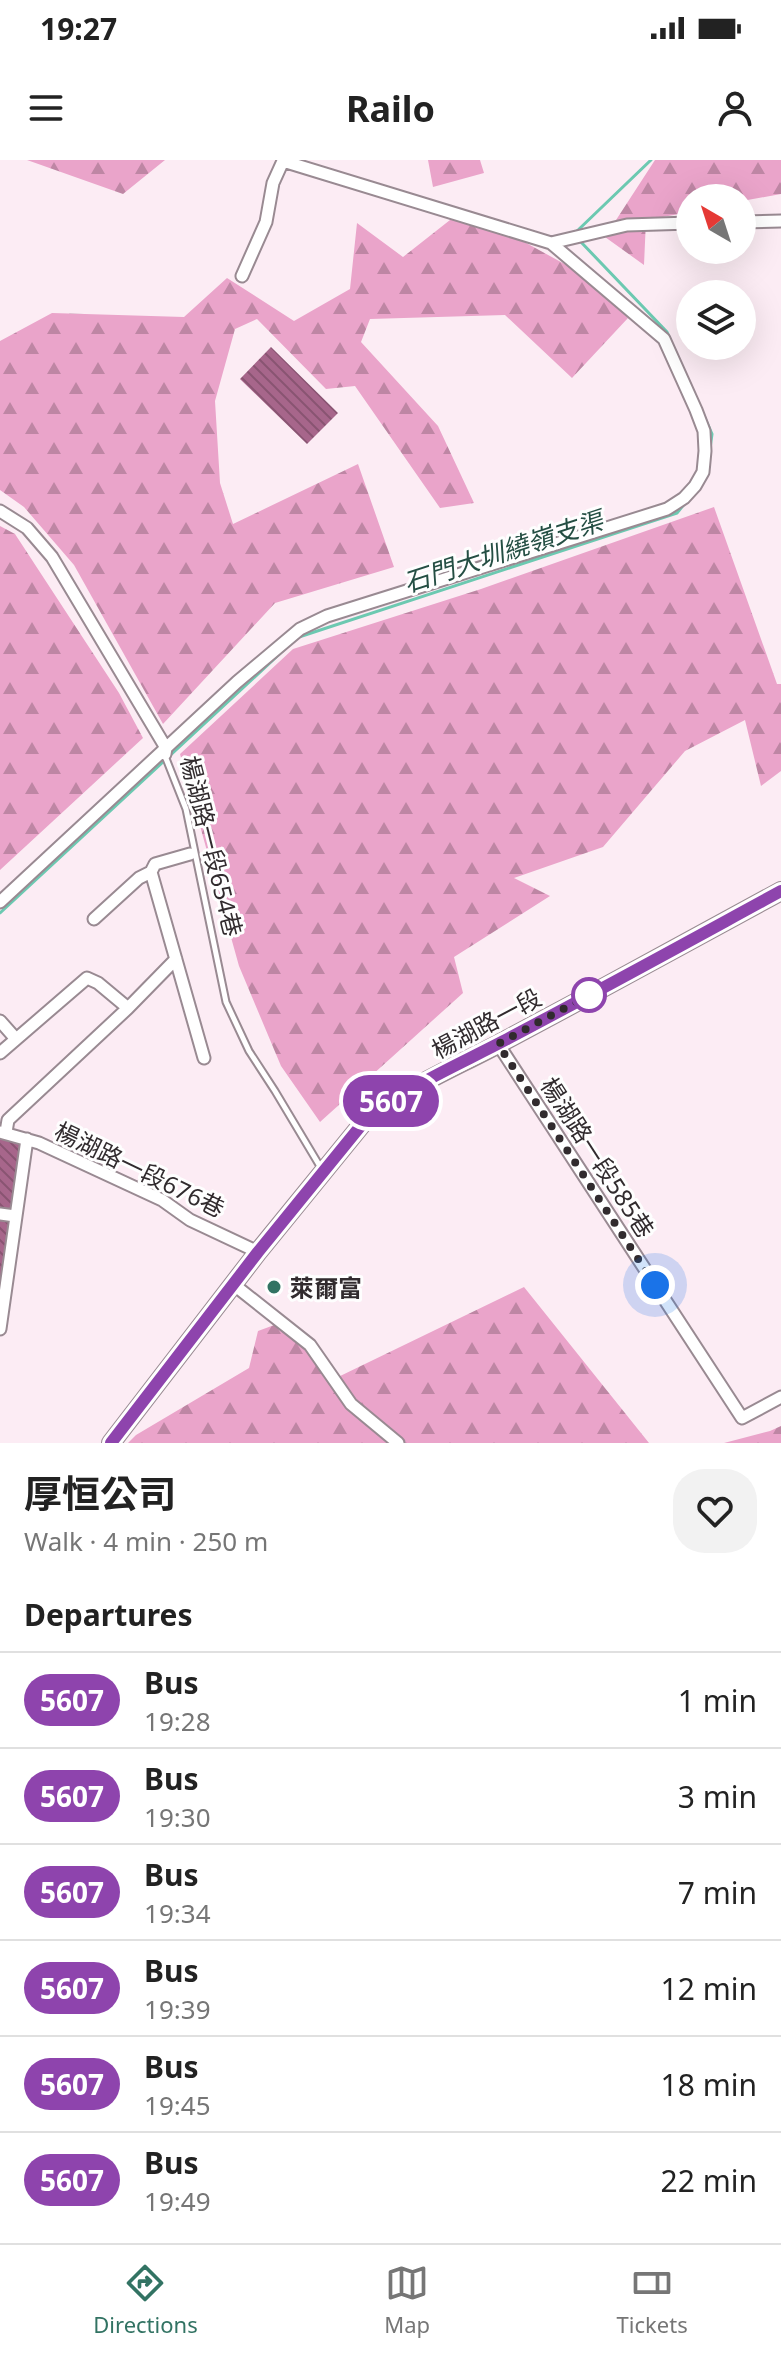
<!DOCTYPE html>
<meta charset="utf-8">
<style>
:root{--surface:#fff;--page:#f2f2f2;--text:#222;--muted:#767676;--line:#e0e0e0;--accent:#327363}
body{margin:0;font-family:"Noto Sans","Noto Sans TC",sans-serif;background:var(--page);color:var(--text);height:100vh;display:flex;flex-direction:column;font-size:30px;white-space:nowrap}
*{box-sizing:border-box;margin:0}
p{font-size:26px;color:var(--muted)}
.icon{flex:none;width:44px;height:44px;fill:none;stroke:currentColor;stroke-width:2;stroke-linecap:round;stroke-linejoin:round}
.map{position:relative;height:1283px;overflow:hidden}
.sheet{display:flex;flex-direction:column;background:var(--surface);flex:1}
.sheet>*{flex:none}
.badge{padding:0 16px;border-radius:26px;font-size:28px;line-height:52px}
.needle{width:52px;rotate:321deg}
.tools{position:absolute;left:676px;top:24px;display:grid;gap:16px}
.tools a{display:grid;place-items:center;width:80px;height:80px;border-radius:50%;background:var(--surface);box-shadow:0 8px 32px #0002;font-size:40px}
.you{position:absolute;width:40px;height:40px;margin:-20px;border:6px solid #fff;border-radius:50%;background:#1a73e8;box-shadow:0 0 0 12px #1a73e833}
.map>.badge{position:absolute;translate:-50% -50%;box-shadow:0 0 0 4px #fff}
h2{padding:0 24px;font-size:30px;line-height:72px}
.round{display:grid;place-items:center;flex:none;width:84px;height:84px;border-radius:32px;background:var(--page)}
.summary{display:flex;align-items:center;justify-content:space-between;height:136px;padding:0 24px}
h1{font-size:38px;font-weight:700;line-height:60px}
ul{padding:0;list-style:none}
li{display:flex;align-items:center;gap:24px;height:96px;padding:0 24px;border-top:2px solid var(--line)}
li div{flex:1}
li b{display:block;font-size:30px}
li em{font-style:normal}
li .badge{min-width:88px;font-weight:700;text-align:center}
.status{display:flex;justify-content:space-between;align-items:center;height:56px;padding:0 40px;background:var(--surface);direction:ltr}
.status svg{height:22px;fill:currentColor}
header{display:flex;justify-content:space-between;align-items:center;height:104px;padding:0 24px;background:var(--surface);font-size:36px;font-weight:700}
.tab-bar{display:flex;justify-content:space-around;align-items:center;height:112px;border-top:2px solid var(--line);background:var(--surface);font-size:22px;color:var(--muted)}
.tab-bar a{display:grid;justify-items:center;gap:4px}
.tab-bar .selected{color:var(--accent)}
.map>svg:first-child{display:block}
.forest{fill:url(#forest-firs)}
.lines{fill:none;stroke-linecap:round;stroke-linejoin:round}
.stream{stroke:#6cc9b1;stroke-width:3}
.building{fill:url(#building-back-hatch)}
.lane-casing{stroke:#998a92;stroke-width:9}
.street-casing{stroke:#998a92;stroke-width:15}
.secondary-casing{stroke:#998a92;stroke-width:20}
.lane{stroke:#fff;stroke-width:5}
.street{stroke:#fff;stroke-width:11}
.secondary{stroke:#fff;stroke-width:16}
.line-casing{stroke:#fff;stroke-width:18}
.line{stroke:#8e44ad;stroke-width:12}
.walk{stroke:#312b2e;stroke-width:8;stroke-dasharray:0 14.4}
.stop-dot{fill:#fff;stroke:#8e44ad;stroke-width:4}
.poi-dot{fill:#327363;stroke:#fefefe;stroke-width:3}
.labels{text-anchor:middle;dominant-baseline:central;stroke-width:6;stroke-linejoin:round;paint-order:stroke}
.street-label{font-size:24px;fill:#312b2e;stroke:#fefefe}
.poi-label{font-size:24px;font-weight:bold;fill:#312b2e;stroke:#fefefe;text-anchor:start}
.water-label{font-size:26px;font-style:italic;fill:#244e43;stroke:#fefefe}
</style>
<div class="status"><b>19:27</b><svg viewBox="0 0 49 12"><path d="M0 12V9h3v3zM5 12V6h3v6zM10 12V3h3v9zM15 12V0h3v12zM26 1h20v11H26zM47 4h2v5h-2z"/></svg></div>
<header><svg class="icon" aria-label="menu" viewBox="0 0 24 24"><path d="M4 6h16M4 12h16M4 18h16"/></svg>Railo<svg class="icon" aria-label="person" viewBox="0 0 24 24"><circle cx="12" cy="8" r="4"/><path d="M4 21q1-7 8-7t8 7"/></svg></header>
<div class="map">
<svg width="781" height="1283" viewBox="0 0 781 1283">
<defs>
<pattern id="forest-firs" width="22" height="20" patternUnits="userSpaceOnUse" patternTransform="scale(2)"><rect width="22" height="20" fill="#eaa4ca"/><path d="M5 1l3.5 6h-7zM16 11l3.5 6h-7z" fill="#be86a4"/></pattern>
<pattern id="building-back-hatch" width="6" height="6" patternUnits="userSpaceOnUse" patternTransform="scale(2)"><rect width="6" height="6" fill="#a7668b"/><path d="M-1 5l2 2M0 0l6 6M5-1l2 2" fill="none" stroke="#895472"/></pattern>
</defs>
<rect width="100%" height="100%" fill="#fcecf4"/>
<path class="forest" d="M 27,0 L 165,0 L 123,34 Z
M 428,0 L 480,0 L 484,13 L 433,27 Z
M 655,0 L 781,0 L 781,34 L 742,41 L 742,38 L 690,38 L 690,52 L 646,60 L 644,105 L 605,77 Z
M 464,49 L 581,113 L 628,158 L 572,218 L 505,155 L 370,159 L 361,182 L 438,266 L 474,343 L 440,348 L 355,226 L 326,229 L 257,159 L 235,169 L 215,241 L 220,323 L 233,364 L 358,304 L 394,407 L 275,443 L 163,564 L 74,405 L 24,347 L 0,330 L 0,181 L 52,153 L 184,157 L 227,118 L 294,161 L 350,129 L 357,63 L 403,97 Z
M 714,347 L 777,524 L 781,524 L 781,611 L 761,626 L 745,560 L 685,591 L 603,687 L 514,718 L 550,736 L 454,797 L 463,833 L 320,962 L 281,906 L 239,806 L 180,594 L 293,489 L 481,429 Z
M 0,366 L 15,374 L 119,533 L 143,578 L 0,710 Z
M 524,1127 L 649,1283 L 128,1283 L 136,1275 L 249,1208 L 258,1171 L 277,1164 L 336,1218 Z
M 781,1266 L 781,1283 L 724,1283 L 770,1271 Z"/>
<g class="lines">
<path class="stream" d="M 576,72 L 651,0
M 580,81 L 667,172 L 670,179
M 702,251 L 712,274 L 710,289
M 299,477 L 677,353 L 686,342
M 0,753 L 287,487"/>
</g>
<path class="building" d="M 271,187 L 338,253 L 307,284 L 240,219 Z
M 0,979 L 26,984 L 0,1148 Z"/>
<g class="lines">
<defs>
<path id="lane" d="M 165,596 L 186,649 L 226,842 L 249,891 L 275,931 L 321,1008"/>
<path id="street" d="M 742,62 L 781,61
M 242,116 L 266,62 L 273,23 L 283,1 L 551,83 L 627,65 L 690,63
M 0,351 L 27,368 L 52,397 L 166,588 L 165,594
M 190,694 L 155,704 L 151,712 L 204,898
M 0,742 L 237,522 L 300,469 L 327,456 L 667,349 L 684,338 L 695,326 L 703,312 L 705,291 L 704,271 L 696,250 L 664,179 L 551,83
M 94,759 L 139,718 L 151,712
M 0,861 L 16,879
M 498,884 L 742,1258 L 781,1237
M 0,893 L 87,818 L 98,823 L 128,848
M 0,972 L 39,983 L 162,1040 L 190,1060 L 258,1092
M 6,972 L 8,960 L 128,848 L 176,799
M 0,1054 L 15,1056
M 233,1124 L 310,1185 L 351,1244 L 398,1283
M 0,1169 L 27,979"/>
<path id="secondary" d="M 111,1283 L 258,1092 L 363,963 C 406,926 457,907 506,880 C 598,831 689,781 781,731"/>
</defs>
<use href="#lane" class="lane-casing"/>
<use href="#street" class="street-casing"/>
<use href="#secondary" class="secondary-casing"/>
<use href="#lane" class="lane"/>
<use href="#street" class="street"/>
<use href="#secondary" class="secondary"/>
</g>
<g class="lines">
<defs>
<path id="line" d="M 111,1283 L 258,1092 L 363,963 C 407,925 461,904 511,877 C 602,829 691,780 781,731"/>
</defs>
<use href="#line" class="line-casing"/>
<use href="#line" class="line"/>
<path class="walk" d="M 589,835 L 498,884 L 655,1125"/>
</g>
<circle class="stop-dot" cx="589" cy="835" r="16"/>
<circle class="poi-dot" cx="274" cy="1127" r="8"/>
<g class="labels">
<g class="street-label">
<text transform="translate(212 686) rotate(76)">楊湖路一段654巷</text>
<text transform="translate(486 863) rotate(-28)">楊湖路一段</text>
<text transform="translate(598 997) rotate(57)">楊湖路一段585巷</text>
<text transform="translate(140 1009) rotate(26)">楊湖路一段676巷</text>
</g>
<g class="poi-label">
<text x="290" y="1127">萊爾富</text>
</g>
<g class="water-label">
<text transform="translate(503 391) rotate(-18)">石門大圳繞嶺支渠</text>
</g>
</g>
</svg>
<div class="tools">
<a><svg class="needle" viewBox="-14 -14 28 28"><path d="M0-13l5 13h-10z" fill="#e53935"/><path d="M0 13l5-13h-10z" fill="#767676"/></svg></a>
<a><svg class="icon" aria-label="layers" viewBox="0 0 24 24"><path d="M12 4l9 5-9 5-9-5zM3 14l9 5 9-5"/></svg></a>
</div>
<div class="you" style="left:655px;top:1125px"></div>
<b class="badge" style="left:391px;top:941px;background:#8e44ad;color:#fff">5607</b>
</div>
<section class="sheet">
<div class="summary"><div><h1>厚恒公司</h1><p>Walk · 4 min · 250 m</p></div><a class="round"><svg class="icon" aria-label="heart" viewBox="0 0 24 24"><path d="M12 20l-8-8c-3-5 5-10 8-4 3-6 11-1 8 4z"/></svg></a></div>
<h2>Departures</h2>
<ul>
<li><span class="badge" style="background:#8e44ad;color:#fff">5607</span><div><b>Bus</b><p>19:28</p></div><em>1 min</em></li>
<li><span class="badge" style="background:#8e44ad;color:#fff">5607</span><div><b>Bus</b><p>19:30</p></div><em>3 min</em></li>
<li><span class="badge" style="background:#8e44ad;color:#fff">5607</span><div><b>Bus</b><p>19:34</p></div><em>7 min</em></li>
<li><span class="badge" style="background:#8e44ad;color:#fff">5607</span><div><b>Bus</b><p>19:39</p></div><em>12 min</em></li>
<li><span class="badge" style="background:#8e44ad;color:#fff">5607</span><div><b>Bus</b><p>19:45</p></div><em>18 min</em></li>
<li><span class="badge" style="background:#8e44ad;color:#fff">5607</span><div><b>Bus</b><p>19:49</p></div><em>22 min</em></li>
</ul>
</section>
<nav class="tab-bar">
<a class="selected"><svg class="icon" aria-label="directions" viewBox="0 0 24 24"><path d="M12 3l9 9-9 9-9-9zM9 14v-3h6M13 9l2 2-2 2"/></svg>Directions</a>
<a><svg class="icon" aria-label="map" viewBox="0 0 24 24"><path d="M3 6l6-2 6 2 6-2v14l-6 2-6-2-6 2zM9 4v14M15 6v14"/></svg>Map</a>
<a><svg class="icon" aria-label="tickets" viewBox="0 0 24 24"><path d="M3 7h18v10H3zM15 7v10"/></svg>Tickets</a>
</nav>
